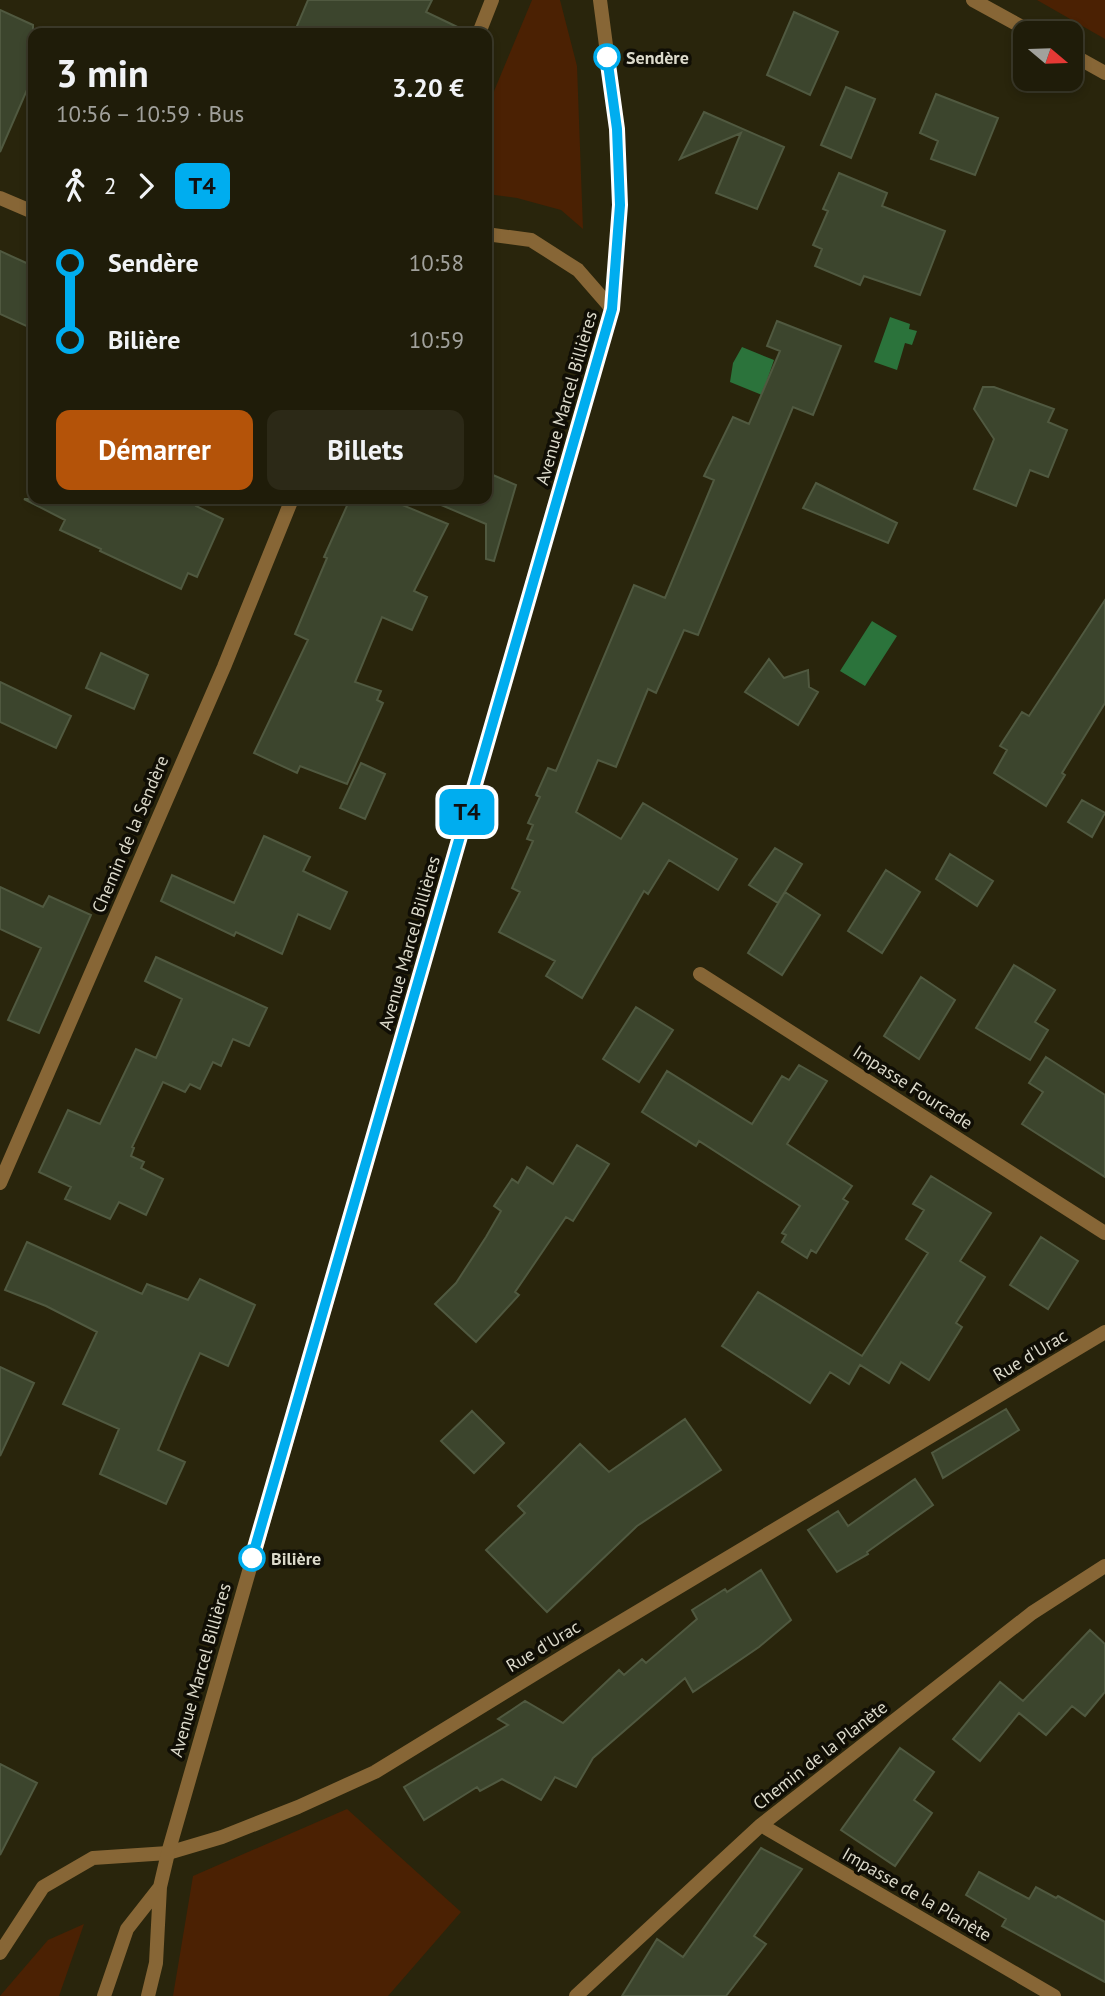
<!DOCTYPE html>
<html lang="fr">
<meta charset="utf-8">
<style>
:root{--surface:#1f1c09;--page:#2c2917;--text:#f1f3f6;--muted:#a1a19c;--line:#3c3a2a;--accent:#b45309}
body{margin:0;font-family:"PT Sans",sans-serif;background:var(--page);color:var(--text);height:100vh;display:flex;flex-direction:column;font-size:26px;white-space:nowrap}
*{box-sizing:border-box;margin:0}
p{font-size:23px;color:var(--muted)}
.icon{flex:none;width:38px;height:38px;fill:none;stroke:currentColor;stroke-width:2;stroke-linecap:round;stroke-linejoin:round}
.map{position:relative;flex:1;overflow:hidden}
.sheet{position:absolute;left:28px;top:28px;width:464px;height:476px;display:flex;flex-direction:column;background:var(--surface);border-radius:14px;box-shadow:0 4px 10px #0003,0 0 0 2px var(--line)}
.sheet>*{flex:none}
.badge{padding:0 14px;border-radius:10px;font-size:24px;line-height:46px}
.needle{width:46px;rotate:109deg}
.controls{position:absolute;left:1013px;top:21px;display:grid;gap:14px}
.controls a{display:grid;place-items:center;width:70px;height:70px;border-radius:14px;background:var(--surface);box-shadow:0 4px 10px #0003,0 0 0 2px var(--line);font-size:35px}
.map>.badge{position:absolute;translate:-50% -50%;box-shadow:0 0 0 4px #fff}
.legs{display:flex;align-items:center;gap:10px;height:77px;padding:0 28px;font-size:23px}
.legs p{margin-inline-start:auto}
.head{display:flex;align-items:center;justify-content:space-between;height:119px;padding:0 28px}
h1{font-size:38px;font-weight:800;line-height:52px}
.button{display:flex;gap:14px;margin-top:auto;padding:14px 28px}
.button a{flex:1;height:80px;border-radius:14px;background:var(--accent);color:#fff;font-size:28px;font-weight:800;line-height:80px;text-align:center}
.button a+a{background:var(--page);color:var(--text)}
ul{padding:0 28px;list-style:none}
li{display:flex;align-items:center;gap:24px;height:77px;font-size:26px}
li i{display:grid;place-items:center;width:10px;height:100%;margin:0 9px;background:currentColor}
li i::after{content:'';width:18px;height:18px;margin:-9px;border:5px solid;border-radius:50%;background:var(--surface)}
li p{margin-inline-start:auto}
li:first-child i{background:linear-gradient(#0000 50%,currentColor 0)}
li:last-child i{background:linear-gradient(currentColor 50%,#0000 0)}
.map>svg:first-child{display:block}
.green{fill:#4b2103}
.water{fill:#2b733b}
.building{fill:#3c452d;stroke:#505940;stroke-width:2}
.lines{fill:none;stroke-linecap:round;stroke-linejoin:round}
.minor{stroke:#876636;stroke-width:14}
.tertiary{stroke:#876636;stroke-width:14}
.line-1-casing{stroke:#fff;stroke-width:16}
.line-1{stroke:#00adef;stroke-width:10}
.stop-1-dot{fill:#fff;stroke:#00adef;stroke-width:3.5}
.labels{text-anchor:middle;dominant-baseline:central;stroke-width:7;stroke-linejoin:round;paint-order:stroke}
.stop-label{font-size:18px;font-weight:bold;fill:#dcdacb;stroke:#100e05;text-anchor:start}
.street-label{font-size:18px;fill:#dcdacb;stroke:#100e05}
</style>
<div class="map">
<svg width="1105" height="1996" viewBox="0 0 1105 1996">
<rect width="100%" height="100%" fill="#29250c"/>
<path class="green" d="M 532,0 L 560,0 L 577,66 L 583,229 L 561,210 L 517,198 L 487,194 L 487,108 Z
M 1037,0 L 1105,0 L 1105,39 Z
M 347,1809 L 461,1912 L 388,1996 L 173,1996 L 193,1876 Z
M 84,1924 L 59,1996 L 0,1996 L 48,1940 Z"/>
<path class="water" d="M 890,317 L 910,324 L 909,329 L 917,331 L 912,345 L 905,343 L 897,370 L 874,362 Z
M 742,347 L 774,360 L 762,395 L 730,382 L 733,363 Z
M 872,621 L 897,636 L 865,686 L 840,671 Z"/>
<path class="building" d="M 308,0 L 432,0 L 426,12 L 470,33 L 294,33 Z
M 0,10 L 33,25 L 33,76 L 0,152 Z
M 794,12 L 838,32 L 810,95 L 767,75 Z
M 846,87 L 875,99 L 851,158 L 821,145 Z
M 936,94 L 998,118 L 975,175 L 931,159 L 938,141 L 920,133 Z
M 704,112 L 784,147 L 757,209 L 716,193 L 741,133 L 680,159 Z
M 839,173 L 887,193 L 882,206 L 945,231 L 920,295 L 864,276 L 860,285 L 815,266 L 822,249 L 813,245 L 828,211 L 823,209 Z
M 0,251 L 33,266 L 33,329 L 0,314 Z
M 777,321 L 841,346 L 813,415 L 793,407 L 698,635 L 684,630 L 656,693 L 648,689 L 616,767 L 598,760 L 576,812 L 621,839 L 643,803 L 737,859 L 718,890 L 669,860 L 648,894 L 644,891 L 582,998 L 546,976 L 555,961 L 499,932 L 520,892 L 512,888 L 533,841 L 527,839 L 533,825 L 528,823 L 540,797 L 536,795 L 548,768 L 556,771 L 634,585 L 665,598 L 714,480 L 704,476 L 733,417 L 749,424 L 780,351 L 767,346 Z
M 983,387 L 994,387 L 1054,409 L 1048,422 L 1067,430 L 1048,477 L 1030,470 L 1016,506 L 974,489 L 994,439 L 974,409 Z
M 486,472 L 516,485 L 494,561 L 486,559 L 486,524 L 427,499 L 486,499 Z
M 816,483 L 897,523 L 888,543 L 803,508 Z
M 24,499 L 199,499 L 196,506 L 223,519 L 197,577 L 188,573 L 181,589 L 100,551 L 101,549 L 60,530 L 65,520 Z
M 350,499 L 388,499 L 448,524 L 414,591 L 427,597 L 412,630 L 382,617 L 355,682 L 381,691 L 377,700 L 383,703 L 347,784 L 300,766 L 297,773 L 254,753 L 308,640 L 295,634 L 327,558 L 324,557 Z
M 1105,600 L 1105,703 L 1062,773 L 1065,775 L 1046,806 L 994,773 L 1007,750 L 1000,746 L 1022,712 L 1029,716 Z
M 101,653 L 148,675 L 134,709 L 86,688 Z
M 769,659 L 784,678 L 808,670 L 809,687 L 818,692 L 798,725 L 745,692 Z
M 0,682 L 71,716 L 56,748 L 0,722 Z
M 361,763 L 385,774 L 365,819 L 340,808 Z
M 1082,800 L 1105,813 L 1092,837 L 1068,822 Z
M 264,836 L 310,857 L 303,871 L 347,892 L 330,929 L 298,914 L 282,954 L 236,932 L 234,936 L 161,901 L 172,875 L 234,903 Z
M 775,848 L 802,864 L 778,903 L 749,885 Z
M 950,854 L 993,881 L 977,906 L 936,879 Z
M 886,870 L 920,892 L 882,953 L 848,931 Z
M 0,887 L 43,907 L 49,896 L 91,915 L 39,1033 L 8,1020 L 41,948 L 0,929 Z
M 785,892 L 820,915 L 782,975 L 748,953 Z
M 156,957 L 267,1008 L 249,1046 L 233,1039 L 221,1066 L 213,1062 L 200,1089 L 190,1084 L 185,1092 L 163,1082 L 132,1147 L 134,1148 L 131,1156 L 144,1162 L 141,1168 L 163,1179 L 146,1215 L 119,1202 L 110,1219 L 65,1199 L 71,1187 L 39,1172 L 68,1110 L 100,1124 L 136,1049 L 156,1058 L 182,999 L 145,981 Z
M 1014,965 L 1055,990 L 1035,1022 L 1048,1030 L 1030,1060 L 976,1028 Z
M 921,977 L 955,1000 L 919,1059 L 884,1036 Z
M 636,1007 L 673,1030 L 639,1082 L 603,1059 Z
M 1046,1057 L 1105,1095 L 1105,1177 L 1022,1124 L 1043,1092 L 1029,1083 Z
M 799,1065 L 827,1081 L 787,1144 L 852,1186 L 843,1199 L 848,1202 L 816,1253 L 811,1250 L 807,1258 L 782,1242 L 786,1235 L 782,1233 L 800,1206 L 699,1141 L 696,1146 L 642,1112 L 667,1071 L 752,1124 L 782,1076 L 789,1080 Z
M 577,1145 L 609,1164 L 573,1221 L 566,1217 L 515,1292 L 519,1295 L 476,1342 L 435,1304 L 456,1283 L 486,1237 L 501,1211 L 494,1206 L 512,1179 L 518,1183 L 527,1167 L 553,1184 Z
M 931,1176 L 991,1213 L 960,1261 L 985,1277 L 956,1323 L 962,1327 L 929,1380 L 901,1362 L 889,1383 L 860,1365 L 849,1384 L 830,1372 L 810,1403 L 722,1346 L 758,1292 L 862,1356 L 928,1253 L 906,1239 L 924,1210 L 913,1204 Z
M 1041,1237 L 1078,1261 L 1048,1309 L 1010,1285 Z
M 27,1242 L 142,1294 L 147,1284 L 188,1300 L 200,1279 L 255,1305 L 228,1366 L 200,1353 L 183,1391 L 158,1450 L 185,1462 L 166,1504 L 100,1474 L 119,1429 L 63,1404 L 97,1332 L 46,1306 L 5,1290 Z
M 0,1367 L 34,1383 L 0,1456 Z
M 1006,1409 L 1019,1430 L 943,1478 L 932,1453 Z
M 472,1411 L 504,1443 L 474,1473 L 441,1441 Z
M 685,1419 L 721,1470 L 637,1526 L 547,1612 L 486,1550 L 525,1513 L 518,1506 L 580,1444 L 609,1472 Z
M 915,1479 L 933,1505 L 867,1552 L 868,1554 L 837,1572 L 808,1530 L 838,1511 L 848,1526 Z
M 761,1570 L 791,1620 L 759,1647 L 693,1692 L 685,1678 L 593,1758 L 576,1787 L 555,1777 L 541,1800 L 502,1779 L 480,1791 L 477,1787 L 424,1820 L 404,1787 L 508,1725 L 498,1719 L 525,1701 L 563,1723 L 619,1670 L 624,1675 L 642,1659 L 646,1663 L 697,1619 L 692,1610 L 725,1589 L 727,1592 Z
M 1090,1630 L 1105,1644 L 1105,1692 L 1085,1716 L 1072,1706 L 1046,1735 L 1019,1713 L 980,1761 L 953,1739 L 1000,1682 L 1023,1701 Z
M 900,1748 L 934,1772 L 914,1800 L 932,1813 L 895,1866 L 841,1830 Z
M 0,1764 L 37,1783 L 0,1855 Z
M 761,1848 L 802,1869 L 754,1936 L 766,1944 L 726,1996 L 622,1996 L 657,1939 L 683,1957 Z
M 979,1872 L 1029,1899 L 1036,1887 L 1056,1898 L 1058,1896 L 1105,1922 L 1105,1982 L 1002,1926 L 1006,1919 L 966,1895 Z"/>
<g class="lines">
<path class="minor" d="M 973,0 L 1033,33
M 479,33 L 492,0
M 1071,54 L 1105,73
M 0,198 L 33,212
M 486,234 L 531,240 L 578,270 L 612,309
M 700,974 L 1105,1233
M 0,1183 L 224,667 L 292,499
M 761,1825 L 1054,1996
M 0,1953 L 43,1887 L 93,1858 L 168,1853 L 222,1837 L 298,1807 L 375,1772 L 577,1648 L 1105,1332
M 576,1996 L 761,1825 L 1032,1613 L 1105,1566"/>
<path class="tertiary" d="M 104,1996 L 127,1929 L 160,1887
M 148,1996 L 156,1963 L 160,1887 L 168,1853 L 612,309 L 620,205 L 617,129 L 600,0"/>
</g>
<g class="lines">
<defs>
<path id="line-1" d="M 252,1558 L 612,309 L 620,205 L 617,129 L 607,57"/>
</defs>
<use href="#line-1" class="line-1-casing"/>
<use href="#line-1" class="line-1"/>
</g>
<g class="stop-1-dot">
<circle cx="607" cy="57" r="12"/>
<circle cx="252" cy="1558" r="12"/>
</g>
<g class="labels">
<g class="stop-label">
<text x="626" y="57">Sendère</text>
<text x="271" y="1558">Bilière</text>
</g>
<g class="street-label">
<text transform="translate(566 398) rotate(-74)">Avenue Marcel Billières</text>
<text transform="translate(130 834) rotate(-67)">Chemin de la Sendère</text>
<text transform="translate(409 943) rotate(-74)">Avenue Marcel Billières</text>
<text transform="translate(913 1087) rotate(33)">Impasse Fourcade</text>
<text transform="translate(1030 1355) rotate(-31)">Rue d'Urac</text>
<text transform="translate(543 1646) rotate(-31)">Rue d'Urac</text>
<text transform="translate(200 1670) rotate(-74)">Avenue Marcel Billières</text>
<text transform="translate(820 1755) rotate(-38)">Chemin de la Planète</text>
<text transform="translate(917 1894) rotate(30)">Impasse de la Planète</text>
</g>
</g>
</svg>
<div class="controls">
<a><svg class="needle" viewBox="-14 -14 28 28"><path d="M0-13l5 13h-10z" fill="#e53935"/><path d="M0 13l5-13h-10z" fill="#a1a19c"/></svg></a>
</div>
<b class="badge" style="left:467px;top:812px;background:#00adef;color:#111">T4</b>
<section class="sheet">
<div class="head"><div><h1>3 min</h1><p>10:56 – 10:59 · Bus</p></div><b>3.20 €</b></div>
<div class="legs"><svg class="icon" aria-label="walk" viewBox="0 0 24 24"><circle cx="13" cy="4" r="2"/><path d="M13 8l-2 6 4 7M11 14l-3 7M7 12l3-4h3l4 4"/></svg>2<svg class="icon" aria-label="forward" viewBox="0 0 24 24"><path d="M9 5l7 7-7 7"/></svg><b class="badge" style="background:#00adef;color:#111">T4</b></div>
<ul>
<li><i style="color:#00adef"></i><b>Sendère</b><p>10:58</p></li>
<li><i style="color:#00adef"></i><b>Bilière</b><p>10:59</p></li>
</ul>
<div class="button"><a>Démarrer</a><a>Billets</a></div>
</section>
</div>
